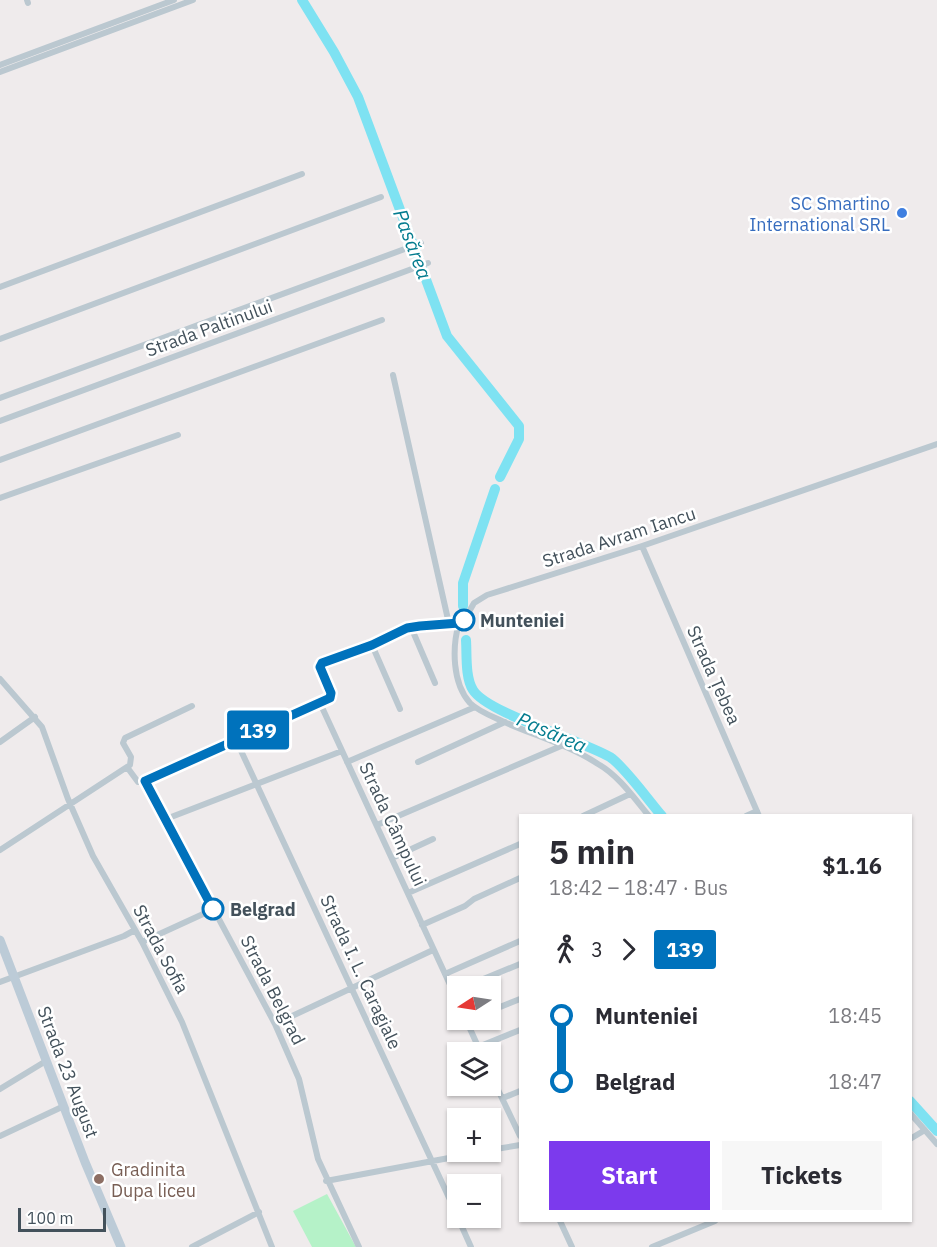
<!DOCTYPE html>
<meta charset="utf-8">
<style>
:root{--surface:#fff;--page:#f7f7f7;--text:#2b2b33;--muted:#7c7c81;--accent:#7c3aed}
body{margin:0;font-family:"IBM Plex Sans",sans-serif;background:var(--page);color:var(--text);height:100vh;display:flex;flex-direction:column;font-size:22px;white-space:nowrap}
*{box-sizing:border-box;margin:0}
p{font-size:20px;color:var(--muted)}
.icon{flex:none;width:33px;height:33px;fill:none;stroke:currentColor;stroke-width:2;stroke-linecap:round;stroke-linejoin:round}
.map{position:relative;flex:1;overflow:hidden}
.drawer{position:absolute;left:519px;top:814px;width:393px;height:408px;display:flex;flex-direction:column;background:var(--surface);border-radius:0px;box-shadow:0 2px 4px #0004}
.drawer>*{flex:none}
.badge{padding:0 12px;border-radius:4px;font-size:21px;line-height:39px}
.needle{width:39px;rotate:258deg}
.buttons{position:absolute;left:447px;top:976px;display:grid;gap:12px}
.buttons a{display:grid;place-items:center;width:54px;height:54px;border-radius:0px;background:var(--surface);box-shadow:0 2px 4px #0004;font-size:30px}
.scale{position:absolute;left:18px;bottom:15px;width:88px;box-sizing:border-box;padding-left:6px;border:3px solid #43515b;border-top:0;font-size:16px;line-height:21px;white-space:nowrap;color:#43515b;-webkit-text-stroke:4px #fff;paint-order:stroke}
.map>.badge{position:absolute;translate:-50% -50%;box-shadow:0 0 0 3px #fff}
.legs{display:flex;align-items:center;gap:9px;height:66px;padding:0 30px;font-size:20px}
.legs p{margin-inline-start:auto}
.summary{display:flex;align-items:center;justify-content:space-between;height:102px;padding:0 30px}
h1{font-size:33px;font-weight:700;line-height:45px}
.cta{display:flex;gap:12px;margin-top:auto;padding:12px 30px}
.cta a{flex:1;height:69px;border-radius:0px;background:var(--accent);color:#fff;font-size:24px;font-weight:700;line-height:69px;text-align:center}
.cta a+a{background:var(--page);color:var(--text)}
ul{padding:0 30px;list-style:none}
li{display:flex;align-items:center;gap:21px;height:66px;font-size:22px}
li i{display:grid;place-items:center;width:9px;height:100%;margin:0 8px;background:currentColor}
li i::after{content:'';width:15px;height:15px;margin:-8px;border:4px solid;border-radius:50%;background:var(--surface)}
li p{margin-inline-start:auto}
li:first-child i{background:linear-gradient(#0000 50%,currentColor 0)}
li:last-child i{background:linear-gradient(currentColor 50%,#0000 0)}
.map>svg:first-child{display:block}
.green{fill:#b5f2c8}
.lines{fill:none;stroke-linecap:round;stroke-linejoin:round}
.river{stroke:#7ee2f2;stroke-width:10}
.minor{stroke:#bbc8d0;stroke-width:6}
.secondary{stroke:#bccbd7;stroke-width:9}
.line-1-casing{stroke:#fff;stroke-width:14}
.line-1{stroke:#0072bc;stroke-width:9}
.shop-dot{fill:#3f7fe0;stroke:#fff;stroke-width:2}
.stop-1-dot{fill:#fff;stroke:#0072bc;stroke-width:3}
.education-dot{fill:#8d6e63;stroke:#fff;stroke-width:2}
.labels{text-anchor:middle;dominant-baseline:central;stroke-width:5;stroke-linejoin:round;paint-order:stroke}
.shop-label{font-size:18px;fill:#366cbe;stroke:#fff;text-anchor:end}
.street-label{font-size:18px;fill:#43515b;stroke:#fff}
.stop-label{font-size:18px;font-weight:bold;fill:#43515b;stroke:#fff;text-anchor:start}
.education-label{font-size:18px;fill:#785e54;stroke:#fff;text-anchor:start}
.water-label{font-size:20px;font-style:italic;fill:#047c8f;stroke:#fff}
</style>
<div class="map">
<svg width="937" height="1247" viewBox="0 0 937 1247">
<rect width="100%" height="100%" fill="#efebec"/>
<path class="green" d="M 327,1194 L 356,1247 L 312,1247 L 293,1211 Z"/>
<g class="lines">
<path class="river" d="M 302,0 L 334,52 L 358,97 L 447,336 L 519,426 L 519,439 L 500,477
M 463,606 L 463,583 L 495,489
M 466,640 C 467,655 465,677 473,690 C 487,713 581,740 610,757 C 624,766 649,801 662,816
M 910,1101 L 937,1131"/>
<path class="minor" d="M 27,0 L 28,3
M 0,65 L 174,0
M 0,72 L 193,0
M 0,287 L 302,174
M 0,339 L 381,197
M 393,375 L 449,624
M 0,398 L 421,243
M 0,421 L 428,263
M 0,460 L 382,320
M 0,498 L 178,435
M 642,546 L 759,816
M 459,623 C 452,647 452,683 470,703 C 478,711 491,716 502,721 C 533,735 569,745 598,764 C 619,776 634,798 649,816
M 411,627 L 435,683
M 372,645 L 400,709
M 0,679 L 42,727 L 68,799 L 93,856 L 142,942 L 182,1022 L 272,1247
M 320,703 L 458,1002
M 236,740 L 458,1217
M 0,742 L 35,717
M 347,762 L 475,707
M 418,762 L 505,722
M 127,767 L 138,782 L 143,782 L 330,698 L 331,693 L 319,667 L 322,663 L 372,645 L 407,628 L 459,623 L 466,617 L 474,603 L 487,595 L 642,546 L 937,444
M 145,781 L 275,1024 L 299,1079 L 318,1159 L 359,1247
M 583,816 L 630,794
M 746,816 L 757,811
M 166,819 L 342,751
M 377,825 L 561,746
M 0,850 L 130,765 L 131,757 L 123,743 L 125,738 L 192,706
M 392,858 L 433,839
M 408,893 L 520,844
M 422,925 L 465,906 L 474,899 L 520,878
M 142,942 L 214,909
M 445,974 L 520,941
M 0,982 L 124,936 L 135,930
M 464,987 L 520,964
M 490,1011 L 520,999
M 466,1020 L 481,1053
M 275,1024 L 433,950
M 478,1047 L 520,1030
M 490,1073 L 520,1136
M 0,1089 L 46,1061
M 503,1098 L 520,1091
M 910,1113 L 937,1144
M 0,1136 L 64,1106
M 910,1139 L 925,1130
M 490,1150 L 520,1145
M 326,1181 L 481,1152
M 458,1218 L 471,1247
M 560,1221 L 572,1247
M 192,1247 L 259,1212
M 652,1247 L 715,1221"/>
<path class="secondary" d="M 0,940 L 85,1162 L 121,1247"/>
</g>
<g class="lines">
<defs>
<path id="line-1" d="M 213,909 L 145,781 L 330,698 L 331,693 L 320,667 L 322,663 L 372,645 L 407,628 L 420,626 L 459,623 L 464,620"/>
</defs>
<use href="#line-1" class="line-1-casing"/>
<use href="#line-1" class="line-1"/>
</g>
<circle class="shop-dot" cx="902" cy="213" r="6"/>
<g class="stop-1-dot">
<circle cx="464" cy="620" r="10"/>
<circle cx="213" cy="909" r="10"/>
</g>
<circle class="education-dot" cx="99" cy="1179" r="6"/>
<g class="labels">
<g class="shop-label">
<text x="890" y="203">SC Smartino<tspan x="890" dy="21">International SRL</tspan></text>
</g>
<g class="street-label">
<text transform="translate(209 328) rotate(-20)">Strada Paltinului</text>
<text transform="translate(619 537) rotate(-18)">Strada Avram Iancu</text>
<text transform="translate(714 675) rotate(66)">Strada Țebea</text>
<text transform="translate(393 824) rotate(65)">Strada Câmpului</text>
<text transform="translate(161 949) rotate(62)">Strada Sofia</text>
<text transform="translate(361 972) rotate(65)">Strada I. L. Caragiale</text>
<text transform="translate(273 990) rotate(63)">Strada Belgrad</text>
<text transform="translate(68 1072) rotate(69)">Strada 23 August</text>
</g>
<g class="stop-label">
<text x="480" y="620">Munteniei</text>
<text x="230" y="909">Belgrad</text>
</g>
<g class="education-label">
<text x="111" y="1169">Gradinita<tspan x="111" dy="21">Dupa liceu</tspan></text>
</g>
<g class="water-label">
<text transform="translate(413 244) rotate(69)">Pasărea</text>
<text transform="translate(552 732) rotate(23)">Pasărea</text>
</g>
</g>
</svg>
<div class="buttons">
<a><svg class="needle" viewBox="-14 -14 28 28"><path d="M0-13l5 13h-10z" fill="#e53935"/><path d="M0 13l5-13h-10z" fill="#7c7c81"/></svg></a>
<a><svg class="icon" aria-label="layers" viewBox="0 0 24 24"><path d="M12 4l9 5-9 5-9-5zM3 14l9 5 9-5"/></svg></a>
<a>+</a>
<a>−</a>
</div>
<div class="scale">100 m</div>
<b class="badge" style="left:258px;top:730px;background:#0072bc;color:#fff">139</b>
<section class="drawer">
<div class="summary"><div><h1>5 min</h1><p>18:42 – 18:47 · Bus</p></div><b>$1.16</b></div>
<div class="legs"><svg class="icon" aria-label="walk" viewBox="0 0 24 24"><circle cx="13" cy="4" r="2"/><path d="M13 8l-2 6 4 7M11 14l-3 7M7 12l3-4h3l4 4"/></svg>3<svg class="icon" aria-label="forward" viewBox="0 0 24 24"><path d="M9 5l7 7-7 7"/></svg><b class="badge" style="background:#0072bc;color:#fff">139</b></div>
<ul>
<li><i style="color:#0072bc"></i><b>Munteniei</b><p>18:45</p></li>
<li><i style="color:#0072bc"></i><b>Belgrad</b><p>18:47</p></li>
</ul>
<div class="cta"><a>Start</a><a>Tickets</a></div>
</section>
</div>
